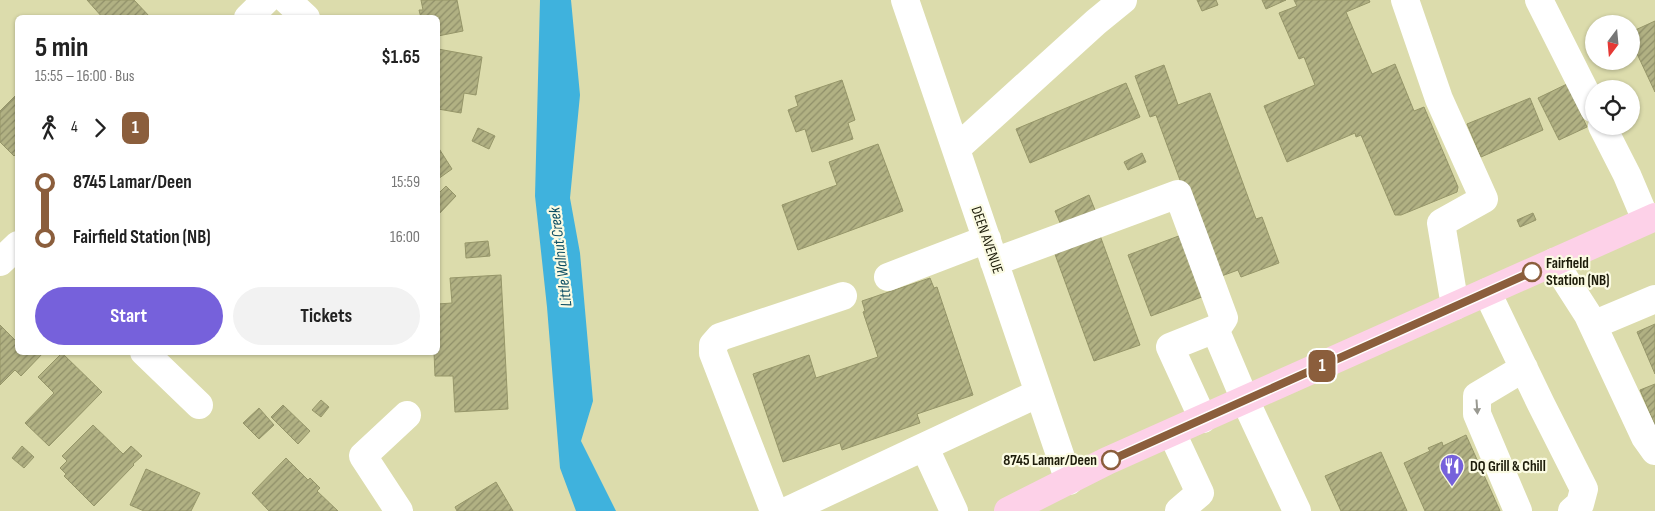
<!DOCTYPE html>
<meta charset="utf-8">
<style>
:root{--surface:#fff;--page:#f2f2f2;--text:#222;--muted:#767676;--accent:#7661db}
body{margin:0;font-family:"Sofia Sans Condensed",sans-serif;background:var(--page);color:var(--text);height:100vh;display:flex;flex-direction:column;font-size:19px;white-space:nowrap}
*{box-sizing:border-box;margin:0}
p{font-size:16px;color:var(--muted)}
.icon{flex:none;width:28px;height:28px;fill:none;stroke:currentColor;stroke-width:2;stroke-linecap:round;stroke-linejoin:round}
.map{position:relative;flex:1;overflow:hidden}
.side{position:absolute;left:15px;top:15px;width:425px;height:340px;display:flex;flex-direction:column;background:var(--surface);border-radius:8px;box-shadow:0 1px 4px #0004}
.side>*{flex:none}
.badge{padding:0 10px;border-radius:8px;font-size:18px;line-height:32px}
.needle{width:32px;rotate:196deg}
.fabs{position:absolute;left:1585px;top:15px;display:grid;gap:10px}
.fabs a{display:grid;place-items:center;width:55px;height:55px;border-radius:50%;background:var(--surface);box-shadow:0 1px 4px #0004;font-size:25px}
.map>.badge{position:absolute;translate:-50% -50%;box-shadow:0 0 0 2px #fff}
.legs{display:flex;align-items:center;gap:8px;height:55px;padding:0 20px;font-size:16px}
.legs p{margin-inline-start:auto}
.overview{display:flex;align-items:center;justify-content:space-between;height:85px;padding:0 20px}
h1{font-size:28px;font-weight:700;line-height:38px}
.button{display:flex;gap:10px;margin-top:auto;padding:10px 20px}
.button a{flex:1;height:58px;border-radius:30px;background:var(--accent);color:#fff;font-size:20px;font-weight:700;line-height:58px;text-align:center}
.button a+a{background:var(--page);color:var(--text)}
ul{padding:0 20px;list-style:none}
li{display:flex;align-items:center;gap:18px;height:55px;font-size:19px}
li i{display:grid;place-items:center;width:8px;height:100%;margin:0 6px;background:currentColor}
li i::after{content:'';width:12px;height:12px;margin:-6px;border:4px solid;border-radius:50%;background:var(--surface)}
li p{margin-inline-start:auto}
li:first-child i{background:linear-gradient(#0000 50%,currentColor 0)}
li:last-child i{background:linear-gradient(currentColor 50%,#0000 0)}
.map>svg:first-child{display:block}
.water{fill:#3fb2dd}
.building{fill:url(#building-hatch);stroke:#969669}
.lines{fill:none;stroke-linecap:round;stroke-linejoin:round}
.minor{stroke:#fff;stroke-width:28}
.major{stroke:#fdd1e8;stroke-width:28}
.oneway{fill:#999991}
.line-1-casing{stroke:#fff;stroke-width:11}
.line-1{stroke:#8b5e3c;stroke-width:8}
.stop-1-dot{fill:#fff;stroke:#8b5e3c;stroke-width:2.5}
.labels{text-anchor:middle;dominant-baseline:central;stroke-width:4.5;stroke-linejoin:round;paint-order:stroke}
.street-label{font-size:15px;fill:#1d1c0a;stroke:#fbfbe3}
.stop-label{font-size:15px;font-weight:bold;fill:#1d1c0a;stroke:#fbfbe3;text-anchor:start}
.poi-label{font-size:15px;font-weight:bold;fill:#1d1c0a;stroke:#fbfbe3;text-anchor:start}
.water-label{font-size:16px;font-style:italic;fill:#0c4d63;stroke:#fbfbe3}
</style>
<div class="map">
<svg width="1655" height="511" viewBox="0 0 1655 511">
<defs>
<pattern id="building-hatch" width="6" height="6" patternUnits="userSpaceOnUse" patternTransform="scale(1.25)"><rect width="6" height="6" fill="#b1b183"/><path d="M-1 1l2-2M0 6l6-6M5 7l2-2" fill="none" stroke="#8f8f69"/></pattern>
</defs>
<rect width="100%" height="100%" fill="#dcdcac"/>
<path class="water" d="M 540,0 L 571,0 L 580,95 L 570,198 L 580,253 L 593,401 L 581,441 L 616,511 L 576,511 L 560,468 L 547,307 L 535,196 Z"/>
<path class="building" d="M 87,0 L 134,0 L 150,17 L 103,18 Z
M 421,0 L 457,0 L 463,31 L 438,36 L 438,18 L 421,18 L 419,10 L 423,10 Z
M 1197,0 L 1216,0 L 1218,5 L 1202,11 Z
M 1262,0 L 1286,0 L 1266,9 Z
M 1294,0 L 1369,0 L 1370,2 L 1346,12 L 1372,74 L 1395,64 L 1414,111 L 1424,107 L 1458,187 L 1457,192 L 1401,215 L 1395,215 L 1361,135 L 1356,137 L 1355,133 L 1287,162 L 1264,106 L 1315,85 L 1304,57 L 1299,59 L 1279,13 L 1297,6 Z
M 1655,21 L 1655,92 L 1631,41 L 1631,32 Z
M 438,49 L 482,57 L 476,95 L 464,93 L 461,113 L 438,109 Z
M 1164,65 L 1178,105 L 1210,93 L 1256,219 L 1262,217 L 1279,263 L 1241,277 L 1238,270 L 1216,278 L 1156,115 L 1150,117 L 1135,76 Z
M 842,80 L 855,120 L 848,123 L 853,139 L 812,152 L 805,129 L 796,132 L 788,110 L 798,106 L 795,96 Z
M 1126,83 L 1140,117 L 1030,163 L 1016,129 Z
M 1567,84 L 1587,127 L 1559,140 L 1538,98 Z
M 15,96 L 18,98 L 18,152 L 14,156 L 0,142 L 0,111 Z
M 1530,98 L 1543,130 L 1481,157 L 1467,124 Z
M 478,128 L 495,136 L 489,149 L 472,141 Z
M 878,144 L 903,211 L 798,250 L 782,205 L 837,185 L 829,162 Z
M 438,147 L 452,169 L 438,179 Z
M 1142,153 L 1146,162 L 1128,170 L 1124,162 Z
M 446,186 L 456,196 L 438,215 L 438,194 Z
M 1089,195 L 1095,210 L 1061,225 L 1055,211 Z
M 1533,213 L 1536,220 L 1520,227 L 1517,220 Z
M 1098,230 L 1140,345 L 1094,361 L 1052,246 Z
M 1184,234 L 1207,295 L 1151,316 L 1128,255 Z
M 488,241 L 490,256 L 466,258 L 465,243 Z
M 501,275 L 508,409 L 455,412 L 453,376 L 435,376 L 434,352 L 438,352 L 438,304 L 452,303 L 450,278 Z
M 930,278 L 934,288 L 937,287 L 973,395 L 917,414 L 920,423 L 842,450 L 840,443 L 783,462 L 753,374 L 809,355 L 816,378 L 878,357 L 863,312 L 865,311 L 862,301 Z
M 1655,324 L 1655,374 L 1637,332 Z
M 0,325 L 15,340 L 18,337 L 18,352 L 44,352 L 21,376 L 15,370 L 0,385 Z
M 62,353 L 102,392 L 49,446 L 25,423 L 54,393 L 38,377 Z
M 1655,384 L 1655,425 L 1640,390 Z
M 321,400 L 329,407 L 321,417 L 312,410 Z
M 283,405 L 310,431 L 298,444 L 271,417 Z
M 259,408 L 274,425 L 259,439 L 243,423 Z
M 93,425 L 123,454 L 131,446 L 142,456 L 133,464 L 134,465 L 94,506 L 64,476 L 66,474 L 60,468 L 67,461 L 62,456 Z
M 1466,435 L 1500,511 L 1425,511 L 1404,463 L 1430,451 L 1428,448 L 1442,442 L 1443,446 Z
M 22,446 L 34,457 L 24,468 L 12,458 Z
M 1381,452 L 1407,511 L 1341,511 L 1325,476 Z
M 286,458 L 308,480 L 310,478 L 320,488 L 317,491 L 338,511 L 269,511 L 252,493 Z
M 146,469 L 200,493 L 191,511 L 144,511 L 130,505 Z
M 496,482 L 513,511 L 457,511 L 455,507 Z"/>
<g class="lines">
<path class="minor" d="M 287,0 L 306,18
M 905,0 L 1069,481
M 1405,0 L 1439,99 L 1484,199 L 1441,223 L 1455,306
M 1539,0 L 1594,109
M 248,18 L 266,0
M 1602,126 L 1627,175 L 1646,220
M 956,149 L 1096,22 L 1123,0
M 0,262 L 18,245
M 994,262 L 1178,194 L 1224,318 L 1216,330
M 1554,262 L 1588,315 L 1645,437 L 1655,451
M 888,277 L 987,239
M 1487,292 L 1541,404 L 1584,489 L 1580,504 L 1572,511
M 1593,325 L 1655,299
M 144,352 L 199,405
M 1203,419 L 1170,347 L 1215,329 L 1245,400 L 1297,511
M 1172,433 L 1200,493 L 1179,511
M 925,448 L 954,511
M 399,511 L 363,456 L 407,415
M 774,511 L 713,353 L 713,345 L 720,337 L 843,296
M 787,511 L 1039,393
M 1518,511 L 1477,414 L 1477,396 L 1524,368"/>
<path class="major" d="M 1008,511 L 1107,461 L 1655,217"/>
</g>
<defs><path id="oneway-solid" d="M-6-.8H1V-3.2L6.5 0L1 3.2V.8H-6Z" transform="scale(1.25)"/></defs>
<use class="oneway" href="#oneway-solid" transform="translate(1477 407) rotate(86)"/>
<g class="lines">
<defs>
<path id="line-1" d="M 1111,460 L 1532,272"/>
</defs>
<use href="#line-1" class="line-1-casing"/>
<use href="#line-1" class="line-1"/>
</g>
<defs>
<symbol id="restaurant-pin" viewBox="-11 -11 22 30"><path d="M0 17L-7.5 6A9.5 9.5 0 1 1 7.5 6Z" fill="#7661db" stroke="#fbfbe3"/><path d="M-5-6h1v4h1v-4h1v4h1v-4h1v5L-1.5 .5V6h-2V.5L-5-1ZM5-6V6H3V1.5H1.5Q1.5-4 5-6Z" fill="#fff"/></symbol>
</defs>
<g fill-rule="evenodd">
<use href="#restaurant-pin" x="1438" y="452" width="28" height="38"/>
</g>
<g class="stop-1-dot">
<circle cx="1532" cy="272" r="9"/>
<circle cx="1111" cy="460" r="9"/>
</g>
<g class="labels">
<g class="street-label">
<text transform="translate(987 240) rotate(71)">DEEN AVENUE</text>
</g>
<g class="stop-label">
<text x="1546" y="263">Fairfield<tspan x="1546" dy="17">Station (NB)</tspan></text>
<text x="1097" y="460" text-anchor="end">8745 Lamar/Deen</text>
</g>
<g class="poi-label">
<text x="1470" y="466">DQ Grill &amp; Chill</text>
</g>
<g class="water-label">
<text transform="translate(561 257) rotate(-97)">Little Walnut Creek</text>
</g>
</g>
</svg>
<div class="fabs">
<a><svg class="needle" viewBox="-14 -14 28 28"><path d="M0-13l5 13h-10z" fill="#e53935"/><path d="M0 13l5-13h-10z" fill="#767676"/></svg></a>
<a><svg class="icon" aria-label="locate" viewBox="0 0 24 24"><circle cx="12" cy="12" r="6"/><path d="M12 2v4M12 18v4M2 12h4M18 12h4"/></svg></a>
</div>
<b class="badge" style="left:1322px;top:366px;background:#8b5e3c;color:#fff">1</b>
<section class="side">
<div class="overview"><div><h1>5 min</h1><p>15:55 – 16:00 · Bus</p></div><b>$1.65</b></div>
<div class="legs"><svg class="icon" aria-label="walk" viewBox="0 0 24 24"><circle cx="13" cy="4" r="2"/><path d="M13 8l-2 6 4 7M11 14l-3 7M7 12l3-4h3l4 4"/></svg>4<svg class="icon" aria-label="forward" viewBox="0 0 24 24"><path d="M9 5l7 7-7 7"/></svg><b class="badge" style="background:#8b5e3c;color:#fff">1</b></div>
<ul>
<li><i style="color:#8b5e3c"></i><b>8745 Lamar/Deen</b><p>15:59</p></li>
<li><i style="color:#8b5e3c"></i><b>Fairfield Station (NB)</b><p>16:00</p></li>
</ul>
<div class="button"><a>Start</a><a>Tickets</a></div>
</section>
</div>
